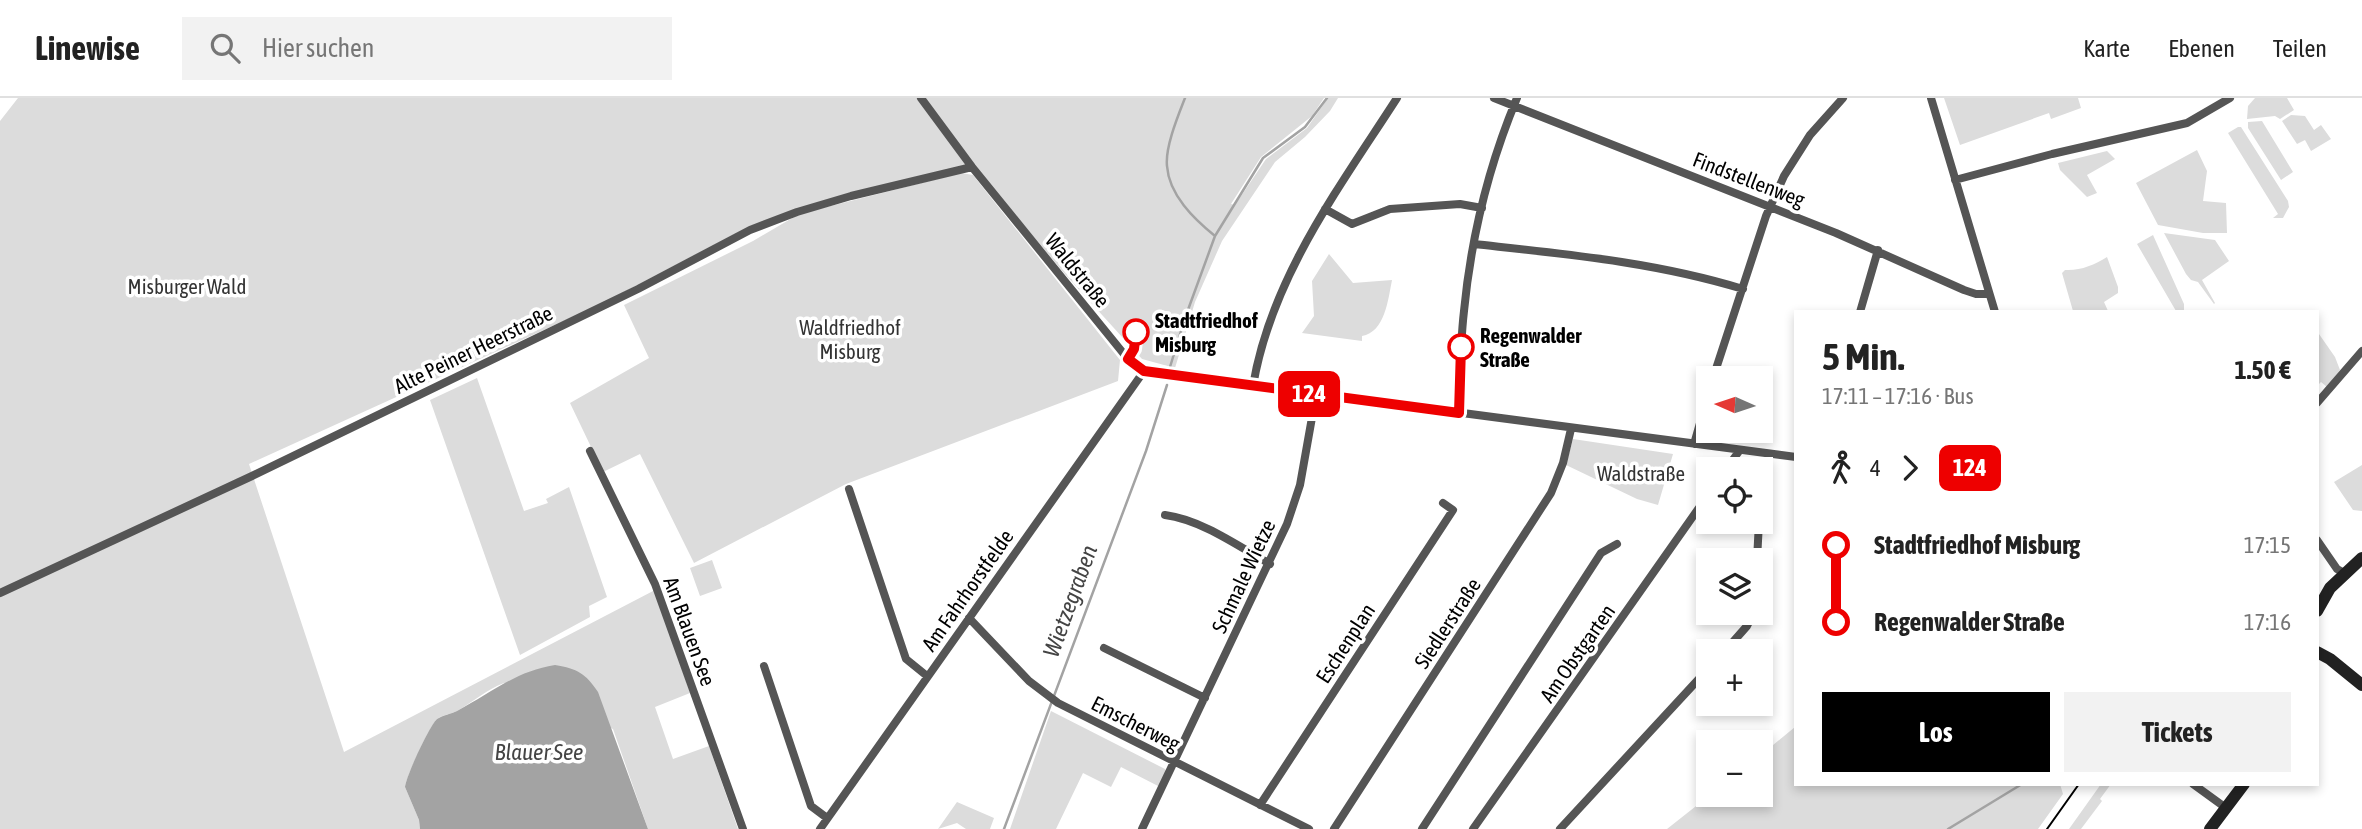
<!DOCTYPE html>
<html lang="de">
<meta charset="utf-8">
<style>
:root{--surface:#fff;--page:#f2f2f2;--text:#222;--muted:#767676;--line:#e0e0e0;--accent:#000}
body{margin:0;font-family:"Asap Condensed",sans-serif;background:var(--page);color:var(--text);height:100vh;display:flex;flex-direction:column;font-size:26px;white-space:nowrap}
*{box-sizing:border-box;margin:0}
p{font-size:23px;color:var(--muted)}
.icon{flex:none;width:38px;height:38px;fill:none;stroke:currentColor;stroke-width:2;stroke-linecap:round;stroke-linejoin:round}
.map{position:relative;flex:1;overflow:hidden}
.panel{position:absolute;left:1794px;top:212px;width:525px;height:476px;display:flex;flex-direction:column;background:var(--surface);border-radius:0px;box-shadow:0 4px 10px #0003}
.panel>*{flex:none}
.badge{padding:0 14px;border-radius:10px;font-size:24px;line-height:46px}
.needle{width:46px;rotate:273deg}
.tools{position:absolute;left:1696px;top:268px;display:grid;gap:14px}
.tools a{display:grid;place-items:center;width:77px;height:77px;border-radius:0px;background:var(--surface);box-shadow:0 4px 10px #0003;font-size:35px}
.map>.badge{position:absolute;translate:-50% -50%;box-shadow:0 0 0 4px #fff}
.legs{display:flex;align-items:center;gap:10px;height:77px;padding:0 28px;font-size:23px}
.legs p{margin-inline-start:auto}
.summary{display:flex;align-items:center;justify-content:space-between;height:119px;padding:0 28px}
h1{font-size:38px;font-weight:700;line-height:52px}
.action{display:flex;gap:14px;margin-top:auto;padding:14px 28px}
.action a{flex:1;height:80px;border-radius:0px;background:var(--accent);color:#fff;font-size:28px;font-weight:700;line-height:80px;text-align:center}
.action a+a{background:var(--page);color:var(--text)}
ul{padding:0 28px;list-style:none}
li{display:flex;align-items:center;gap:24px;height:77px;font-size:26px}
li i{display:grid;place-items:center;width:10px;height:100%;margin:0 9px;background:currentColor}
li i::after{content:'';width:18px;height:18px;margin:-9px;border:5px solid;border-radius:50%;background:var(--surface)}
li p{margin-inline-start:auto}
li:first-child i{background:linear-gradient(#0000 50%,currentColor 0)}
li:last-child i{background:linear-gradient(currentColor 50%,#0000 0)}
header{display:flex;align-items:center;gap:42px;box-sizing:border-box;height:98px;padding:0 35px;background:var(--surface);border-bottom:2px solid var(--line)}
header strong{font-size:33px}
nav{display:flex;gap:38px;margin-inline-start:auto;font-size:24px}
.search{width:490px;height:63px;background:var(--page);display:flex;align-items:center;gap:18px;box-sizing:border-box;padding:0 24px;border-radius:0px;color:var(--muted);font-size:26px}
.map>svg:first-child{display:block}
.green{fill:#dcdcdc}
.water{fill:#a3a3a3}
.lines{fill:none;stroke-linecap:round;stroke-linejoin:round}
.stream{stroke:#a3a3a3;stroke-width:2.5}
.street{stroke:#555;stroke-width:8}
.secondary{stroke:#222;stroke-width:12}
.tram{stroke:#000;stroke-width:2}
.line-1-casing{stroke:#fff;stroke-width:16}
.line-1{stroke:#e00;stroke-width:10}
.stop-1-dot{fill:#fff;stroke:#e00;stroke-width:3.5}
.labels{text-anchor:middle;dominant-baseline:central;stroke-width:7;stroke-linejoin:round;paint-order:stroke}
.street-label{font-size:21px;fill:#000;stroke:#fff}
.park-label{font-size:21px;fill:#333;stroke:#fff}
.stop-label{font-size:21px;font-weight:bold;fill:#000;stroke:#fff;text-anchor:start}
.water-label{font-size:23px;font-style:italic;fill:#444;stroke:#fff}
</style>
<header>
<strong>Linewise</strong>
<div class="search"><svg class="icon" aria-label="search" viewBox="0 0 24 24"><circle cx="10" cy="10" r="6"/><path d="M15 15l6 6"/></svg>Hier suchen</div>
<nav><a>Karte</a><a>Ebenen</a><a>Teilen</a></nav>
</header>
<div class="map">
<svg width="2362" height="731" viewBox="0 0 2362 731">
<rect width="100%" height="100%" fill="#fff"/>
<path class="green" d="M 18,0 L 1324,0 L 1312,18 L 1261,59 L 1231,106 L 1235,107 L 1266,61 L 1307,30 L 1328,0 L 1338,0 L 1330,13 L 1305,39 L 1275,64 L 1222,143 L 1195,204 L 1175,270 L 1142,261 L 1064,175 L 972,65 L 750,128 L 601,206 L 249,366 L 344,654 L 655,492 L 690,595 L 655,609 L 673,661 L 709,648 L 738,731 L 648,731 L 613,631 L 504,585 C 486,592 473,604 457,613 C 451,616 442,617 437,621 C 430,628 406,679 405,689 L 419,722 L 420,731 L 0,731 L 0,23 Z
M 1944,0 L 2078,0 L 2081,10 L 2051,21 L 2049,15 L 1960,47 Z
M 2255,0 L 2287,0 L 2294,12 L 2280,21 L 2275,18 L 2247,21 L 2248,8 Z
M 2291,17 L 2305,18 L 2314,32 L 2321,27 L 2331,41 L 2311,53 L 2305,42 L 2297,46 L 2282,23 Z
M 2262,23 L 2293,74 L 2281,82 L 2248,30 L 2248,24 Z
M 2238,29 L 2241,29 L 2288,103 L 2289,109 L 2283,120 L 2273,120 L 2278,116 L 2228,35 Z
M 2197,52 L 2207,73 L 2203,103 L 2226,105 L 2227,135 L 2203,135 L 2158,127 L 2136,85 Z
M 2107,53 L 2115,61 L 2087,77 L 2097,95 L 2087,99 L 2060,72 L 2058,65 Z
M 961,75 L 973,77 L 1120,262 L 1118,283 L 846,386 L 694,465 L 640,356 L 603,374 L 570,305 L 649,260 L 624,207 L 753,143 L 799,116 Z
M 2164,135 L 2215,142 L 2229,163 L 2202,182 L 2215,205 L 2214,206 L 2198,184 L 2191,182 L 2186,176 Z
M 2153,137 L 2184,206 L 2184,213 L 2176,213 L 2137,146 Z
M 1329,156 L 1353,185 L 1392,182 C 1388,202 1385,234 1362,238 L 1362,243 L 1302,235 L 1314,218 L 1312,183 Z
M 2107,159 L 2118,189 L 2118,195 L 2104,204 L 2108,213 L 2073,213 L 2062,175 L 2065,172 C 2080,173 2094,167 2107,159 Z
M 2319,236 L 2335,259 L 2340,272 L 2327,289 L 2321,284 L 2317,288 L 2317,238 Z
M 477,280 L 524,413 L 548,405 L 546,401 L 569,389 L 607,499 L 589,508 L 590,519 L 520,557 L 430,302 Z
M 1573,341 L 1673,356 L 1658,407 L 1637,401 L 1566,367 Z
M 2362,367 L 2362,413 L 2353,412 L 2334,384 Z
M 712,462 L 722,490 L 700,498 L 690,470 Z
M 1051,613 L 1165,671 L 1167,676 L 1160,689 L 1121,669 L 1111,689 L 1083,675 L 1056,731 L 1010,731 Z
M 1795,629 L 1796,686 L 2060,686 L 2063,696 L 2038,731 L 1667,731 L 1710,697 L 1760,696 L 1761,657 Z
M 2101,686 L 2111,686 L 2100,701 L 2102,703 L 2081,731 L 2069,731 Z
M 957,704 L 994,720 L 990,731 L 966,731 L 957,725 L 938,731 Z"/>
<path class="water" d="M 555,567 C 578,571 585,575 598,594 L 648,731 L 420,731 L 419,722 L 405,689 C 406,678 430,627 437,621 C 443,617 451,616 457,613 C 491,595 516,573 555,567 Z"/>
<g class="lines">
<path class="stream" d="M 1185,0 C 1178,18 1165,49 1167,68 C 1169,97 1194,121 1215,138
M 1170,269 L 1185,220 L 1215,138 L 1263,60 L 1305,29 L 1327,0
M 1004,731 L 1146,353 L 1167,287
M 1948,731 L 2022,686"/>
<path class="street" d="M 921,0 L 972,69 L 1128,261 L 1144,273 L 1796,359
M 1494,0 L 1836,135 L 1964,192 L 1976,196 L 1989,196
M 1931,0 L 1995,214
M 1955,82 L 2052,56 L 2187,25 L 2230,0
M 1325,111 L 1352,126 L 1390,111 L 1460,106 L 1482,110
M 1474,146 C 1565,156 1655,164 1743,191
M 1860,214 L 1878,152
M 1713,280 L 1766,118 L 1784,78 L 1810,37 L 1843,0
M 1253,288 C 1271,180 1339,90 1397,0
M 2317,305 L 2362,253
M 1459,315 C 1460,281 1460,247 1464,213 C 1471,141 1489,67 1517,0
M 1694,346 L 1708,297
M 590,353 L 655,486 L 743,731
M 1726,371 L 1740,352
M 849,391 L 906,561 L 927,578
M 1760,397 L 1766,356
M 1165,417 C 1202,422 1238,448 1270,466
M 2317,442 L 2337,471 L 2344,475
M 1757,462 L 1759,424
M 0,495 L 252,378 L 638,191 L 750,132 L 797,114 L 851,98 L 972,69
M 969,520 L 1029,583 L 1058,605 L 1309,731
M 1104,550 L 1205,600
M 1725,553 L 1747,528 L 1754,514
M 764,568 L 811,708 L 827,720
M 2193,686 L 2226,710
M 1260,707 L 1453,412 L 1443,405
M 820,731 L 1144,273
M 1142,731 L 1287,426 L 1300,387 L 1316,297
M 1334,731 L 1551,395 L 1563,365 L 1571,331
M 1422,731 L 1601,455 L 1617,446
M 1473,731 L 1708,397
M 1560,731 L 1708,571"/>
<path class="secondary" d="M 2317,513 L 2330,490 L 2362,460
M 2317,554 L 2330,561 L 2362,587
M 2210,731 L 2244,686"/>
<path class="tram" d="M 2047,731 L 2079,686"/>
</g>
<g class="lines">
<defs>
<path id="line-1" d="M 1136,234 L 1134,251 L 1128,261 L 1144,273 L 1459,315 L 1461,249"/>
</defs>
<use href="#line-1" class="line-1-casing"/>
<use href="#line-1" class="line-1"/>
</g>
<g class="stop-1-dot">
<circle cx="1136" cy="234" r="12"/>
<circle cx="1461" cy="249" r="12"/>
</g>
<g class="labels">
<g class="street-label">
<text transform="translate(1749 81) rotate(21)">Findstellenweg</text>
<text transform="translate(1078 172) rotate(51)">Waldstraße</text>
<text transform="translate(473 251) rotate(-26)">Alte Peiner Heerstraße</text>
<text transform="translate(1243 478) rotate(-65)">Schmale Wietze</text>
<text transform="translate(967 492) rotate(-55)">Am Fahrhorstfelde</text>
<text transform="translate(1447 525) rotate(-57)">Siedlerstraße</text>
<text transform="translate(690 533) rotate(70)">Am Blauen See</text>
<text transform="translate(1345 545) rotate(-57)">Eschenplan</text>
<text transform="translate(1577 555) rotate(-55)">Am Obstgarten</text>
<text transform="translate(1136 625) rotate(27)">Emscherweg</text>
</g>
<g class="park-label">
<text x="187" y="188">Misburger Wald</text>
<text x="850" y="229">Waldfriedhof<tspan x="850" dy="24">Misburg</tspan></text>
<text x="1641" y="375">Waldstraße</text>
</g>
<g class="stop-label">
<text x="1155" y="222">Stadtfriedhof<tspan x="1155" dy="24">Misburg</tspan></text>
<text x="1480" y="237">Regenwalder<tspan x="1480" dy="24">Straße</tspan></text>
</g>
<g class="water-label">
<text transform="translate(1070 503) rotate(-70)">Wietzegraben</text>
<text x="539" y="654">Blauer See</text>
</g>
</g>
</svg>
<div class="tools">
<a><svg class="needle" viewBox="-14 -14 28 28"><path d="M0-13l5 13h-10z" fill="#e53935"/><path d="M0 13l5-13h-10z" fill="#767676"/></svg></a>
<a><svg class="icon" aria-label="locate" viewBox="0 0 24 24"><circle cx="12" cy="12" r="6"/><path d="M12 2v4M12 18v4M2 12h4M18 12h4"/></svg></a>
<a><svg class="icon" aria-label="layers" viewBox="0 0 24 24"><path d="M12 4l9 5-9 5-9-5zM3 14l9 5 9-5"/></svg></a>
<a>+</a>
<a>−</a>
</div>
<b class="badge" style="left:1309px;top:296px;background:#e00;color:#fff">124</b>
<section class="panel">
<div class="summary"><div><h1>5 Min.</h1><p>17:11 – 17:16 · Bus</p></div><b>1.50 €</b></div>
<div class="legs"><svg class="icon" aria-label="walk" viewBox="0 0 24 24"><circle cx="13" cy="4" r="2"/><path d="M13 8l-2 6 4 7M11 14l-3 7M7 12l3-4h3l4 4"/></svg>4<svg class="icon" aria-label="forward" viewBox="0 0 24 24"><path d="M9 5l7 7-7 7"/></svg><b class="badge" style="background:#e00;color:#fff">124</b></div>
<ul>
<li><i style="color:#e00"></i><b>Stadtfriedhof Misburg</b><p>17:15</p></li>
<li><i style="color:#e00"></i><b>Regenwalder Straße</b><p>17:16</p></li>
</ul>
<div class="action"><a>Los</a><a>Tickets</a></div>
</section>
</div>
